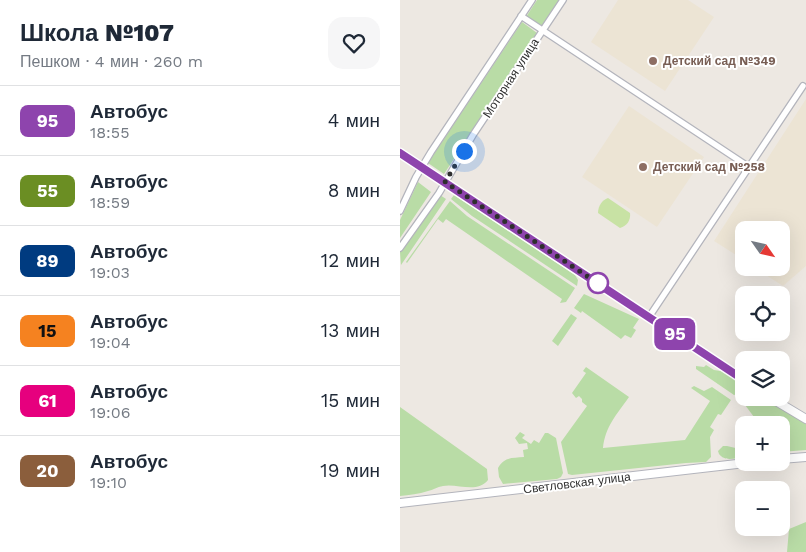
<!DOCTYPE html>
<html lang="ru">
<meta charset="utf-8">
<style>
:root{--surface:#fff;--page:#f6f6f7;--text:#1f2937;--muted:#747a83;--line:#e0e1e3}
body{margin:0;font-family:"Work Sans",sans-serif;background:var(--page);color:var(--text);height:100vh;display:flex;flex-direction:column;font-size:19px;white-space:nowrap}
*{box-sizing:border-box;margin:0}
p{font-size:16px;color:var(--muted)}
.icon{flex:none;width:28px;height:28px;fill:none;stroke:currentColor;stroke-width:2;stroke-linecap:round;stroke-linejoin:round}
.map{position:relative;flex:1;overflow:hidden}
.sheet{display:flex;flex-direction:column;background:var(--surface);width:400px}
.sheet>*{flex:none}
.badge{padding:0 10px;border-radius:8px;font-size:18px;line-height:32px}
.needle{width:32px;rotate:124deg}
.tools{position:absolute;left:335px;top:221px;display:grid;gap:10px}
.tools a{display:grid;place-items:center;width:55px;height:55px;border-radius:10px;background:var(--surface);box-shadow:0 5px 20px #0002;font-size:25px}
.you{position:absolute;width:25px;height:25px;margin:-12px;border:4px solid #fff;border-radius:50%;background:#1a73e8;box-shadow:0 0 0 8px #1a73e833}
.map>.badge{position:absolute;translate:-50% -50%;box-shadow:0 0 0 2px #fff}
.round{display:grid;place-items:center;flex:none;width:52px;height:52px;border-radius:15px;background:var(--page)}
.overview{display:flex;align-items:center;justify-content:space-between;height:85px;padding:0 20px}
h1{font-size:24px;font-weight:800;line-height:38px}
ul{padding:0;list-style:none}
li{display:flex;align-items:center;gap:15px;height:70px;padding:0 20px;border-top:1px solid var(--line)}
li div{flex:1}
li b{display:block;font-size:19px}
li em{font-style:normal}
li .badge{min-width:55px;font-weight:700;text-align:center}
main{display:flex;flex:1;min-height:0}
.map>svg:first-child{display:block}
.education{fill:#ece4d4}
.green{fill:#b9dca6}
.pitch{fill:#c8e2a4}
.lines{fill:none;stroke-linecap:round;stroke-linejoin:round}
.street-casing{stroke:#b3b4bc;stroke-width:8}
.secondary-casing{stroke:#b3b4bc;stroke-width:10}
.street{stroke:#fff;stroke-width:5.5}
.secondary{stroke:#fff;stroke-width:8}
.line-casing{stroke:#fff;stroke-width:11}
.line{stroke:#8e44ad;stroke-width:8}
.walk{stroke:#2e2e2e;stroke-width:5;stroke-dasharray:0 9}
.education-dot{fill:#8d6e63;stroke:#fff;stroke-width:2}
.stop-dot{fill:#fff;stroke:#8e44ad;stroke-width:2.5}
.labels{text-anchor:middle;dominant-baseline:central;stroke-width:4;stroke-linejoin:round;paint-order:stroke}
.education-label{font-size:12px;font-weight:bold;fill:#785e54;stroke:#fff;text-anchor:start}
.street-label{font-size:12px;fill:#2e2e2e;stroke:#fff}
</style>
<main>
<section class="sheet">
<div class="overview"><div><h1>Школа №107</h1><p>Пешком · 4 мин · 260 m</p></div><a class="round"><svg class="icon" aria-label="heart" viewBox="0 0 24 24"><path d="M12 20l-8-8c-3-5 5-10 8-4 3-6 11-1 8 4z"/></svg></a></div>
<ul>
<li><span class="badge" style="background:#8e44ad;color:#fff">95</span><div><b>Автобус</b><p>18:55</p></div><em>4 мин</em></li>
<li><span class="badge" style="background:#6b8e23;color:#fff">55</span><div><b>Автобус</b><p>18:59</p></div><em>8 мин</em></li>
<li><span class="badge" style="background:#003b80;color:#fff">89</span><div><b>Автобус</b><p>19:03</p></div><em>12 мин</em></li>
<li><span class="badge" style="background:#f58220;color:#111">15</span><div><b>Автобус</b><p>19:04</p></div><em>13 мин</em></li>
<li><span class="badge" style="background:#e6007e;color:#fff">61</span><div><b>Автобус</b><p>19:06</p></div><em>15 мин</em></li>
<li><span class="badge" style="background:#8b5e3c;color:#fff">20</span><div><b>Автобус</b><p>19:10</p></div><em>19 мин</em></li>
</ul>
</section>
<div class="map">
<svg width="406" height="552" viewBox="0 0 406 552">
<rect width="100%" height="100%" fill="#ede8e2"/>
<path class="education" d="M 218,0 L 288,0 L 314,17 L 265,91 L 191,42 Z
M 406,99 L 406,266 L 383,286 L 355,268 L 381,268 L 381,230 L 344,230 L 344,260 L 314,241 Z
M 229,106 L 304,157 L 257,227 L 182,177 Z"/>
<path class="green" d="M 137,0 L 161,0 L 142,27 L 126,17 Z
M 122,22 L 137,33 L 44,174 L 28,163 Z
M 18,182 L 31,192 L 0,238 L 0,220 Z
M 40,195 L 46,199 L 1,265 L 0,252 Z
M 54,195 L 175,275 L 178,280 L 177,286 L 72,216 L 51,199 Z
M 50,201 L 67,216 L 175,288 L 166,302 L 160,303 L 162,299 L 46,219 L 43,223 L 38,219 L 7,263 L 6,262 Z
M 184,294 L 239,319 L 233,328 L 236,330 L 231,338 L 225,335 L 221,339 L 182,311 L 181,313 L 174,308 Z
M 171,314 L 177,318 L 158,346 L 152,341 Z
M 306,365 L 314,370 L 327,372 L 344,384 L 343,392 L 334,395 L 296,369 L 296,366 L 304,367 Z
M 186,367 L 229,397 C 217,414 205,427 203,448 L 285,440 L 310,401 L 291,388 L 294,386 L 304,391 L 312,387 L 331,400 L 321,415 L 318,414 L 310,427 L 314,430 L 310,437 L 311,457 L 306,462 L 286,463 L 172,475 L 168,474 L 161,442 L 187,406 L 182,402 L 182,399 L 179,396 L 176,398 L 172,393 L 186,373 L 183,371 Z
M 349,398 L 365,398 L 406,424 L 406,450 L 381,452 L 381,425 L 360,425 L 345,405 Z
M 0,407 L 87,469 L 88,480 C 77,494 57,483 43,486 C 37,487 33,490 28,491 C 19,494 9,495 0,496 Z
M 120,432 L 125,435 L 122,438 L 131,444 L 134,440 L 139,443 L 145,433 L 148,433 L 156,438 L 163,473 L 161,477 L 157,479 L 103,484 L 99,477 L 98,468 C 104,457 112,458 124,457 L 123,450 L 128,449 L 127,443 L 119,444 L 115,438 Z
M 323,446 L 327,446 L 344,450 L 344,457 C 334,458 325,462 319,454 L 318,451 Z
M 406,522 L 406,552 L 387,552 L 389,529 Z"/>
<path class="pitch" d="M 208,198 L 230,213 C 231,220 227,226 220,228 L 198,213 C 198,206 202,200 208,198 Z"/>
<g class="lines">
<defs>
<path id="street" d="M 121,16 L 349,167
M 0,211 L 16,177 L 31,152 L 132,0
M 0,248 L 39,193 L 73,135 L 163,0
M 249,317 L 403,86"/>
<path id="secondary" d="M 0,153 L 344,380
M 371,398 L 406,419
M 381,459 L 406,457
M 0,503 L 354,462"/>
</defs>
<use href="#street" class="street-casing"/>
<use href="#secondary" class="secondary-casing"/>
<use href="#street" class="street"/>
<use href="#secondary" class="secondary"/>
</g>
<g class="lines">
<defs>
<path id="line" d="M 0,153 L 344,380"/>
</defs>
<use href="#line" class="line-casing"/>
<use href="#line" class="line"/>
<path class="walk" d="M 64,151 L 45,182 L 202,286 L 198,283"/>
</g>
<g class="education-dot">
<circle cx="253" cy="61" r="5"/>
<circle cx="243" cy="167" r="5"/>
</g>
<circle class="stop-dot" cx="198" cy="283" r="10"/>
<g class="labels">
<g class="education-label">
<text x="263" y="61">Детский сад №349</text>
<text x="253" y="167">Детский сад №258</text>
</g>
<g class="street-label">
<text transform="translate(111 78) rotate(-57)">Моторная улица</text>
<text transform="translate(177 483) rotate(-7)">Светловская улица</text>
</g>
</g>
</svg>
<div class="tools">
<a><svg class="needle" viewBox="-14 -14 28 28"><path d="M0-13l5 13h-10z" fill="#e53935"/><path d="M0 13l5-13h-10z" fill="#747a83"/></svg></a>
<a><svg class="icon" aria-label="locate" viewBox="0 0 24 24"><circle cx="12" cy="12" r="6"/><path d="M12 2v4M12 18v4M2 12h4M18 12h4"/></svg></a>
<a><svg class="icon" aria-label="layers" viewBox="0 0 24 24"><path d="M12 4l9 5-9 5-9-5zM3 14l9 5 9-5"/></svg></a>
<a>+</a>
<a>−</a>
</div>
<div class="you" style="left:64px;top:151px"></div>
<b class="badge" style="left:275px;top:334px;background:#8e44ad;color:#fff">95</b>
</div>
</main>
